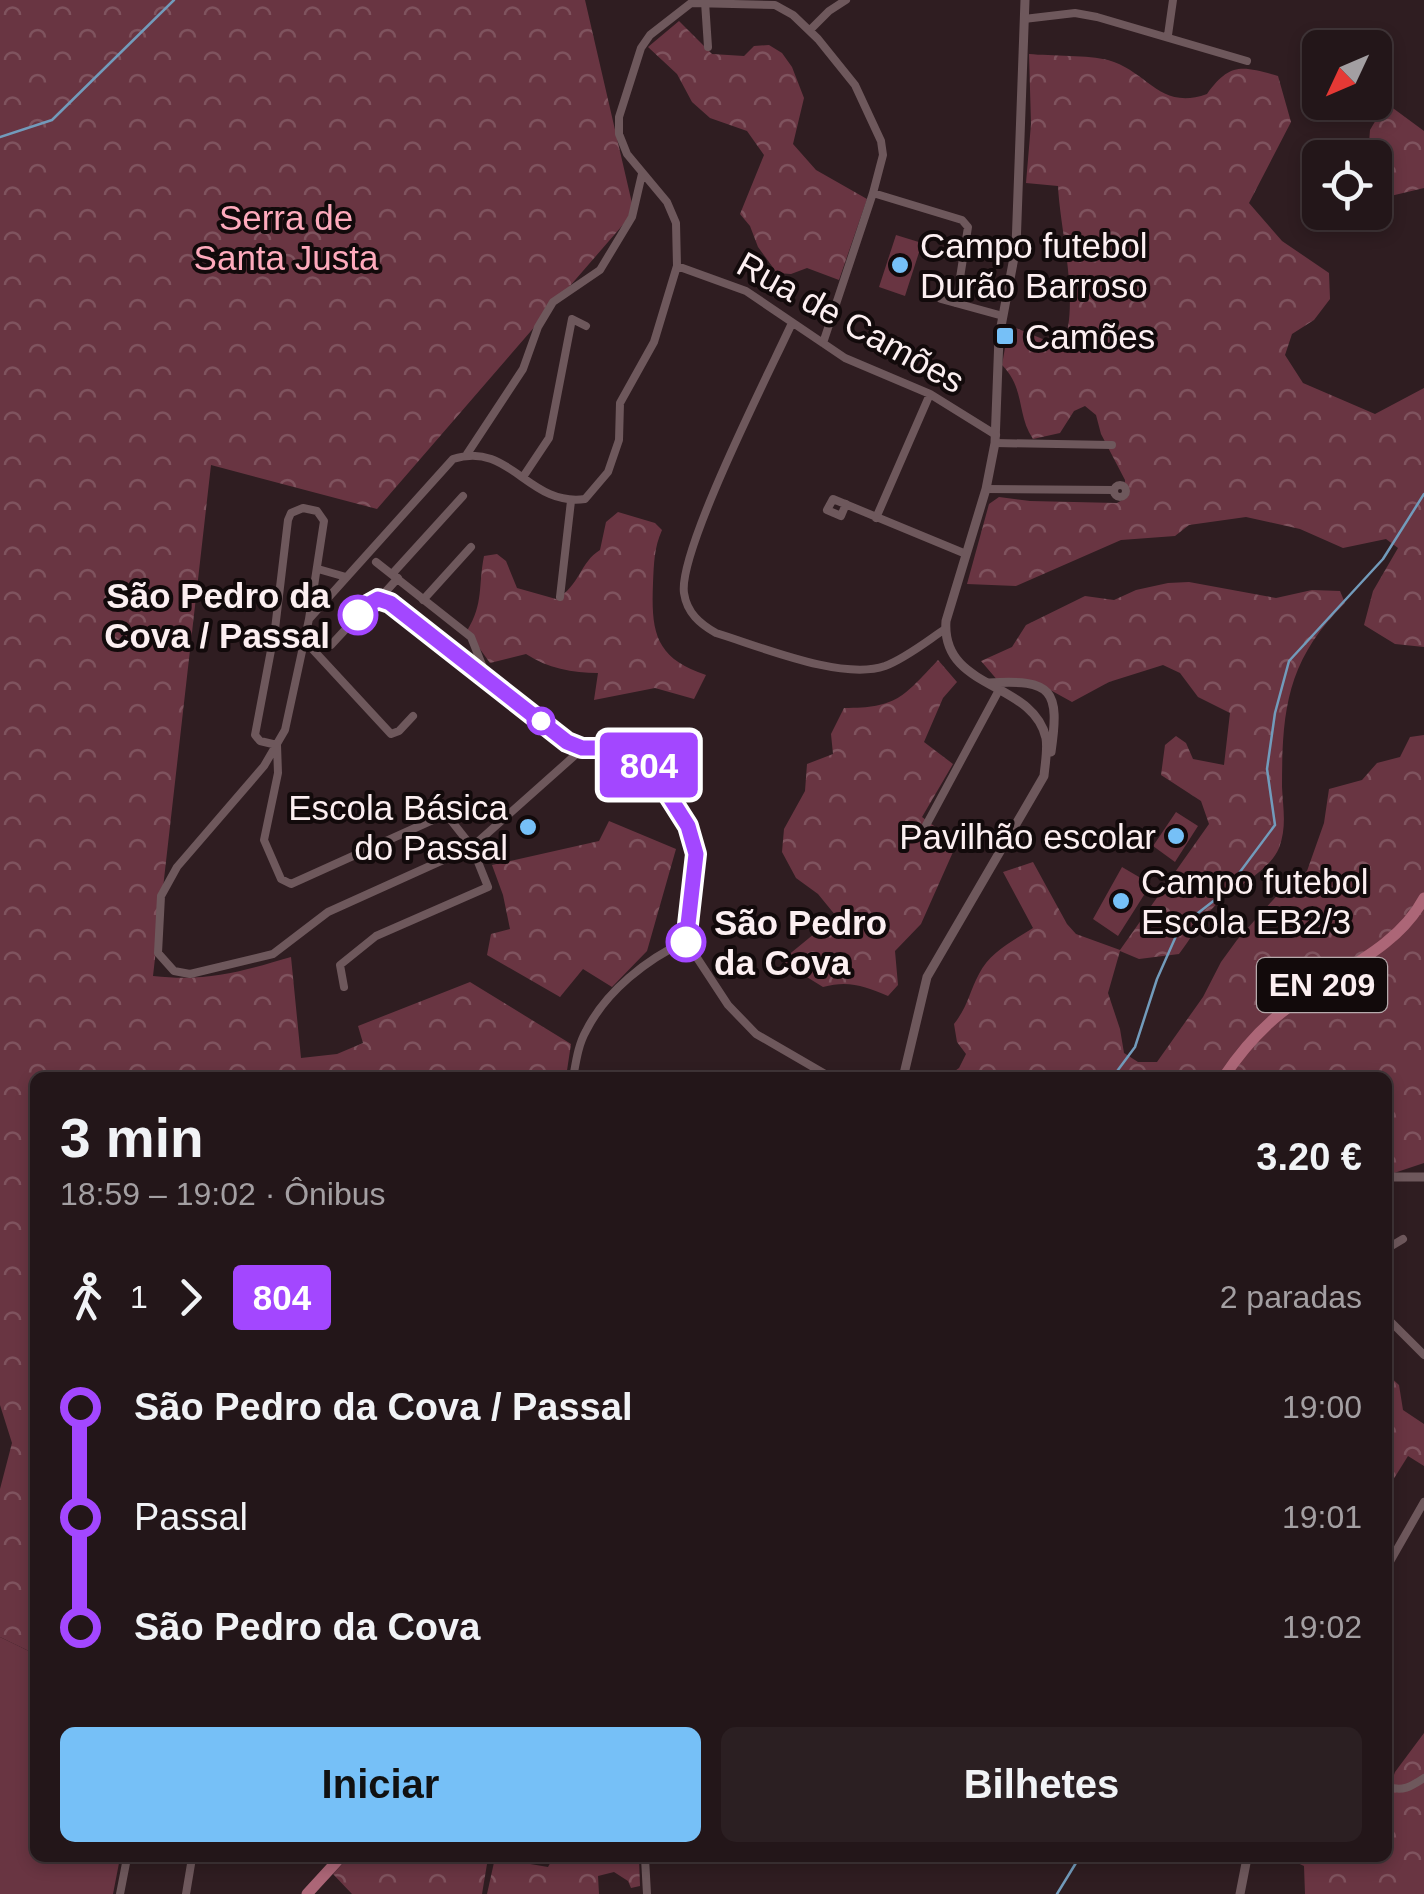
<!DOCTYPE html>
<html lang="pt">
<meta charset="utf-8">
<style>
:root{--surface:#231619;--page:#2b1f22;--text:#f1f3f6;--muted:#a39fa2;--line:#403538;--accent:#76c0f7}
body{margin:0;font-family:Arial,sans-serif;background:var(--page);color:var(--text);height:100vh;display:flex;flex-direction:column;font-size:38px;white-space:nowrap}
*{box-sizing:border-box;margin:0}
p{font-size:32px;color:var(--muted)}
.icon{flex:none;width:55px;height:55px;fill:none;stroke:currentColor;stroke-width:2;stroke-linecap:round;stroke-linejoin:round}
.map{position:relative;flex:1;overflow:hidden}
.drawer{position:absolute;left:30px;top:1072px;width:1362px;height:790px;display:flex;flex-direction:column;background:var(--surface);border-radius:15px;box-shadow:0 5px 15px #0003,0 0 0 2px var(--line)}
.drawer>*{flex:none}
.badge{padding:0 20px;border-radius:8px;font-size:35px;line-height:65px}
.needle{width:65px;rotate:226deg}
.buttons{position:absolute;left:1302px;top:30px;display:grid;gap:20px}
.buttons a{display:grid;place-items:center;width:90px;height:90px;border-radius:15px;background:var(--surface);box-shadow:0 5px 15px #0003,0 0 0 2px var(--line);font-size:50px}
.map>.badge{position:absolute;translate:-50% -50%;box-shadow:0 0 0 5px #fff}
.legs{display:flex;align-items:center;gap:15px;height:110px;padding:0 30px;font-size:32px}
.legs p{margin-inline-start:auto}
.summary{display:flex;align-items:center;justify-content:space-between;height:170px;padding:0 30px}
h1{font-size:55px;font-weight:800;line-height:75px}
.primary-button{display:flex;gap:20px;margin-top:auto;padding:20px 30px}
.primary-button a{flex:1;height:115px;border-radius:15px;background:var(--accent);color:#111;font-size:40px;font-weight:800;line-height:115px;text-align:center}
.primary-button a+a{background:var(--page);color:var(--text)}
ul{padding:0 30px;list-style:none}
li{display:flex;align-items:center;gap:35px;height:110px;font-size:38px}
li i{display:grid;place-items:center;width:15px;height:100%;margin:0 12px;background:currentColor}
li i::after{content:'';width:25px;height:25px;margin:-12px;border:8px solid;border-radius:50%;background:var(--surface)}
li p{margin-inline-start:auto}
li:first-child i{background:linear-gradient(#0000 50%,currentColor 0)}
li:last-child i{background:linear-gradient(currentColor 50%,#0000 0)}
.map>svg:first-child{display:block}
.forest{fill:url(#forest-crowns)}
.garden{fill:#693542}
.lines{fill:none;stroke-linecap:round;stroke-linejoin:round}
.stream{stroke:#729bbb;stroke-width:2.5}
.minor{stroke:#6e585c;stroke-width:8}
.tertiary{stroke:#6e585c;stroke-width:9}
.primary{stroke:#ac6677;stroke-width:11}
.line-1-casing{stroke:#fff;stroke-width:22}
.line-1{stroke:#a347ff;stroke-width:15}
.poi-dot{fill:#76c0f7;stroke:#120a0b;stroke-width:4}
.stop-1-dot{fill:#fff;stroke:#a347ff;stroke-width:5}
.labels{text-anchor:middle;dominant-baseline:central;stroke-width:8;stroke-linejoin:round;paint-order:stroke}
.shield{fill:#120a0b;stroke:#b6aaac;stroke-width:2.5}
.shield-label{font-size:32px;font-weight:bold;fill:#fceff1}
.park-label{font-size:35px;fill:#feaabc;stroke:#120a0b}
.poi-label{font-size:35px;fill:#fceff1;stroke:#120a0b;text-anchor:start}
.street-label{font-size:35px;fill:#fceff1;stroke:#120a0b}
.stop-label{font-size:35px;font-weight:bold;fill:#fceff1;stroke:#120a0b;text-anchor:end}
</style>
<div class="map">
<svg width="1424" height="1894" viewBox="0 0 1424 1894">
<defs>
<pattern id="forest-crowns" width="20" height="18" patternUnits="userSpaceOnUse" patternTransform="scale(2.5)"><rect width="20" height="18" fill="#693542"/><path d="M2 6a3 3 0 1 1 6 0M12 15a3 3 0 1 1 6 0" fill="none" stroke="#7f535e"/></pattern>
</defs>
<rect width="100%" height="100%" fill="#2f1d21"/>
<path class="forest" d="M 0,0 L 585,0 L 634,212 L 377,509 L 211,465 L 153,976 C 207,982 240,972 291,957 L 301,1058 L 337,1054 L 363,1043 L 358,1026 L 470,982 L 571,1044 L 566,1077 L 35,1078 L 35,1654 L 0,1637 L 0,1489 L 12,1443 L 0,1405 Z
M 679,21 L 712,54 L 744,56 L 754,46 L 769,45 L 782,53 L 792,67 L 804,98 L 793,144 L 816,170 L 867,199 L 839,280 L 807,268 L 791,274 L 777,273 L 758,247 L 750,226 L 740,214 L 764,155 L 747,131 L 710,118 L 692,102 L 677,74 L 648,47 Z
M 1029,54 C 1051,56 1089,55 1108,60 C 1148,71 1159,111 1207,94 C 1230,62 1242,66 1278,76 L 1291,122 L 1249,203 L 1282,241 L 1329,273 L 1330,299 L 1314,320 L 1292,334 L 1285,355 L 1303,383 L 1375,414 L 1424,388 L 1424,647 L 1395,644 L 1364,625 L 1373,591 L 1398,548 L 1386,539 L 1343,548 L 1300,529 L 1246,517 L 1189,525 L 1175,536 L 1121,540 L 1016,586 L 967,584 L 989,504 L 999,497 L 1030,501 L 1117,503 L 1124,499 L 1125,480 L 1101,434 L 1096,415 L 1085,406 L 1074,411 L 1060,433 L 1033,439 C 1016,413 1026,390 1002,365 L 1009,325 L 1062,347 C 1081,307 1060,231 1058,186 L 1026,183 L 1031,124 Z
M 1386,103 L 1424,131 L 1424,188 L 1378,199 L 1375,192 L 1375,158 L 1368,157 L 1370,130 Z
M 618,512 L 655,523 L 662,530 C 654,548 654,563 653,583 C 651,632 655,658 706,675 L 694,699 L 655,688 L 594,700 L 598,673 C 573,673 547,668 526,654 L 490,663 L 467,631 C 484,603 478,586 484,556 L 497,554 L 506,561 L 517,588 L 556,599 C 580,586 580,562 600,550 L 606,522 Z
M 1189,582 L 1276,598 L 1312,590 L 1340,591 L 1345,603 C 1287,660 1282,709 1282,787 C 1283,808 1287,827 1279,848 C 1269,873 1228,890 1211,910 C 1199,923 1190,940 1179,954 L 1139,959 L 1120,951 L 1108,993 L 1120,1029 L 1124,1053 L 1138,1062 L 1157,1062 L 1203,997 L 1221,962 L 1237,940 L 1282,890 L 1307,871 L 1324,823 L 1329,789 L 1362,780 L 1377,763 L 1400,757 L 1410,737 L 1424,735 L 1424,1163 L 1388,1175 L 1388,1078 L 945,1078 L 959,1068 L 966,1054 L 957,1042 L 954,1024 C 968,1006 969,993 979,974 C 990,952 1013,941 1033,928 L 1003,872 L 1033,862 L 1067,924 L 1076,934 L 1120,950 L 1209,824 L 1201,801 L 1161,775 L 1165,745 L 1176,736 L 1186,743 L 1193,759 L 1224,765 L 1230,713 L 1198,697 L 1180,673 L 1163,665 L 1109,682 L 1072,702 L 1034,681 L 999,682 L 981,661 L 1012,647 L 1026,625 L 1085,596 L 1114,600 L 1136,590 L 1168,583 Z
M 938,660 L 957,682 L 943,698 L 924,742 L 953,764 L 922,817 L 957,843 L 921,924 L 895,951 L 898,985 L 888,996 C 865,986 848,980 823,987 L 781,961 L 836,916 L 818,894 L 796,878 L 782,852 L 784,829 L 805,791 L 807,764 L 833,754 L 831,734 L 844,708 C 897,708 903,697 938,660 Z
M 609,821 L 676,849 L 647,951 L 612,987 L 583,969 L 560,997 L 487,955 L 491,934 L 510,929 L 503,895 L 492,865 L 599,841 Z
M 1388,1375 L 1399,1385 L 1403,1410 L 1424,1424 L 1424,1466 L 1408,1456 L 1388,1488 Z
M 1424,1733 L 1424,1894 L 1305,1894 L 1304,1866 L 1287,1858 L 1388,1858 L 1388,1792 L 1395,1772 Z
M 348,1858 L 488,1858 L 482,1894 L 352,1894 L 333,1874 Z
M 495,1858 L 548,1867 L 553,1858 L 639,1858 L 640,1886 L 631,1888 L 628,1881 L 614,1872 L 598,1876 L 599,1894 L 487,1894 Z"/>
<path class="garden" d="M 896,235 L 922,243 L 905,296 L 879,287 Z
M 1176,812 L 1198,826 L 1175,862 L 1153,846 Z
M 1122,867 L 1151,884 L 1118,936 L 1093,919 Z
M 0,1637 L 35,1654 L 35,1858 L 120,1858 L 113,1894 L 0,1894 Z"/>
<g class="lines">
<path class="stream" d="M 0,137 L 52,120 L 174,0
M 1112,1078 L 1135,1047 L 1157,979 L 1180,927 L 1225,892 L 1275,825 L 1267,769 L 1275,713 L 1289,661 L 1383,559 L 1424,494
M 1057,1894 L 1079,1858"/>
<path class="minor" d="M 705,2 L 708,47
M 1024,19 L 1075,13 L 1097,17 L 1247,61
M 810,30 L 829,11 L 846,0
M 1168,35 L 1173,0
M 873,193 L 962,220 L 968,227 L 956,303
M 677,266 L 746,291 L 845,358 L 930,394 L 996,435
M 941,299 L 1003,316
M 792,323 C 770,371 678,551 684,593 C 687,613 700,624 716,633 C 759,646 842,681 885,666 C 906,658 927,641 945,629
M 995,443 L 1112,445
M 467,454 L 523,369 L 538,327 L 553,302 L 600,270 L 632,217 L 642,174
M 523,477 L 549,438 L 572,319 L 586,326
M1114 491a6 6 0 1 1 12 0a6 6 0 1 1-12 0Z
M 986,489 L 1114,490
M 846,504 L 841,516 L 827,510 L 833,499 L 966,554
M 876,518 L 930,394
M 376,562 L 471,637 L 488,680
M 318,569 L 346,577
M 393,573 L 463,496
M 560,597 L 571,501
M 379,599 L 398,578
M 423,600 L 471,547
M 309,619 L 324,521 L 317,511 L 303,508 L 291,513 L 288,520 L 275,629 L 255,735 L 260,741 L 277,745 L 278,773 L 264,840 L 281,879 L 291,884 L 446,814 L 472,847 L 488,887 L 376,936 L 340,965 L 344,987
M 304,640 L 331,645 L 369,604 L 379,599 L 390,603 L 567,742 L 582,749 L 617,748 L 635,753 L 648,763 L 688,827 L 696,854 L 686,941
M 304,640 L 391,734 L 399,731 L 413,716
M 582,749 L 472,847 L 328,912 L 273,954 L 190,974 L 174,971 L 158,953 L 161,896 L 177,867 L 264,766 L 285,730 L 309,619 L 453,459 C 510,440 528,507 585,499 L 608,472 L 619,440 L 620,403 L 654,342 L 677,266 L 676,223 L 667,202 L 627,154 L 619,134 L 619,117 L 641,48 L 650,35 L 691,3 L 775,5 L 793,15 L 818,39 L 855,85 L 881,141 L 883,155 L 873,193 L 823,343
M 923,831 L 999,690
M 686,941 L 728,1005 L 756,1034 L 832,1078
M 573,1078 C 576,1062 578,1045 586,1031 C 606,991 647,959 686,941
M 1388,1248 L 1403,1239
M 1388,1319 L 1424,1355
M 1388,1565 L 1424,1502
M 1388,1786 C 1401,1793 1412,1786 1424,1778
M 645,1858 L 647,1894
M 120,1894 L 127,1858
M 186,1894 L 192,1858"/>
<path class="tertiary" d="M 989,683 C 1053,679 1060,690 1051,752
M 903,1078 L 927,977 L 1044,776 C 1045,764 1048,750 1046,738 C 1033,680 941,691 946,621 L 986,489 L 995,443 L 999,337 L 1016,247 L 1025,0
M 1388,1177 L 1424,1177
M 1240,1894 L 1247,1858"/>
<path class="primary" d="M 1223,1078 C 1241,1051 1261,1028 1286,1009 C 1332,973 1396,951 1424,898
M 307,1894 L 340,1858"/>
</g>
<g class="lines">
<defs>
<path id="line-1" d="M 358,615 L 369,604 L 378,599 L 390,603 L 567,742 L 582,748 L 617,748 L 635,753 L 648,763 L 688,826 L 696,854 L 686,942"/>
</defs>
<use href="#line-1" class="line-1-casing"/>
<use href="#line-1" class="line-1"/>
</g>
<g class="poi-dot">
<circle cx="900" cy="265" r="10"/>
<rect x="995" y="326" width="20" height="20" rx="5"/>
<circle cx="528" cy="827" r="10"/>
<circle cx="1176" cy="836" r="10"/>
<circle cx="1121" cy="901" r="10"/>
</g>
<g class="stop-1-dot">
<circle cx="358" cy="615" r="18"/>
<circle cx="541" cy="721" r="12"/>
<circle cx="686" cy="942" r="18"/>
</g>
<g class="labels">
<rect class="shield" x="1257" y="958" width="130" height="54" rx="8"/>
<g class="shield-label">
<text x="1322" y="985">EN 209</text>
</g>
<g class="park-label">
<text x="286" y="217">Serra de<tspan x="286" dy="40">Santa Justa</tspan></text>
</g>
<g class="poi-label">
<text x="920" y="245">Campo futebol<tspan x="920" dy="40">Durão Barroso</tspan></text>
<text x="1025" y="336">Camões</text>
<text x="508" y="807" text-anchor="end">Escola Básica<tspan x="508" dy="40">do Passal</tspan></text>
<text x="1156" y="836" text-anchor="end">Pavilhão escolar</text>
<text x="1141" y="881">Campo futebol<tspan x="1141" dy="40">Escola EB2/3</tspan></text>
</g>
<g class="street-label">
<text transform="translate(851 322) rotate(29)">Rua de Camões</text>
</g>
<g class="stop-label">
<text x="330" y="595">São Pedro da<tspan x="330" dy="40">Cova / Passal</tspan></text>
<text x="714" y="922" text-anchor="start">São Pedro<tspan x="714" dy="40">da Cova</tspan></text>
</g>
</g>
</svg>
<div class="buttons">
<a><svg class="needle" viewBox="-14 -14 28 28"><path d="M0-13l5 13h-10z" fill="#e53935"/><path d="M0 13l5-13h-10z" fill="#a39fa2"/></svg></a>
<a><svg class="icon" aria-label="locate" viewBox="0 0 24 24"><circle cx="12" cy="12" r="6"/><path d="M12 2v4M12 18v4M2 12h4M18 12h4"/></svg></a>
</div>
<b class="badge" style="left:649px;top:765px;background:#a347ff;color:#fff">804</b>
<section class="drawer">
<div class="summary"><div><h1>3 min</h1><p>18:59 – 19:02 · Ônibus</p></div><b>3.20 €</b></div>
<div class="legs"><svg class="icon" aria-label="walk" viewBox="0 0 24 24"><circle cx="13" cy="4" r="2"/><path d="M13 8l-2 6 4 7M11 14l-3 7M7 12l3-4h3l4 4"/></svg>1<svg class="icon" aria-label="forward" viewBox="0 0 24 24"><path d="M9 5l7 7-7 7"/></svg><b class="badge" style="background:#a347ff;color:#fff">804</b><p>2 paradas</p></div>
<ul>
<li><i style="color:#a347ff"></i><b>São Pedro da Cova / Passal</b><p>19:00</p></li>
<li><i style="color:#a347ff"></i><span>Passal</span><p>19:01</p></li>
<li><i style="color:#a347ff"></i><b>São Pedro da Cova</b><p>19:02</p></li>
</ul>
<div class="primary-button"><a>Iniciar</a><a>Bilhetes</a></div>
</section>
</div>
